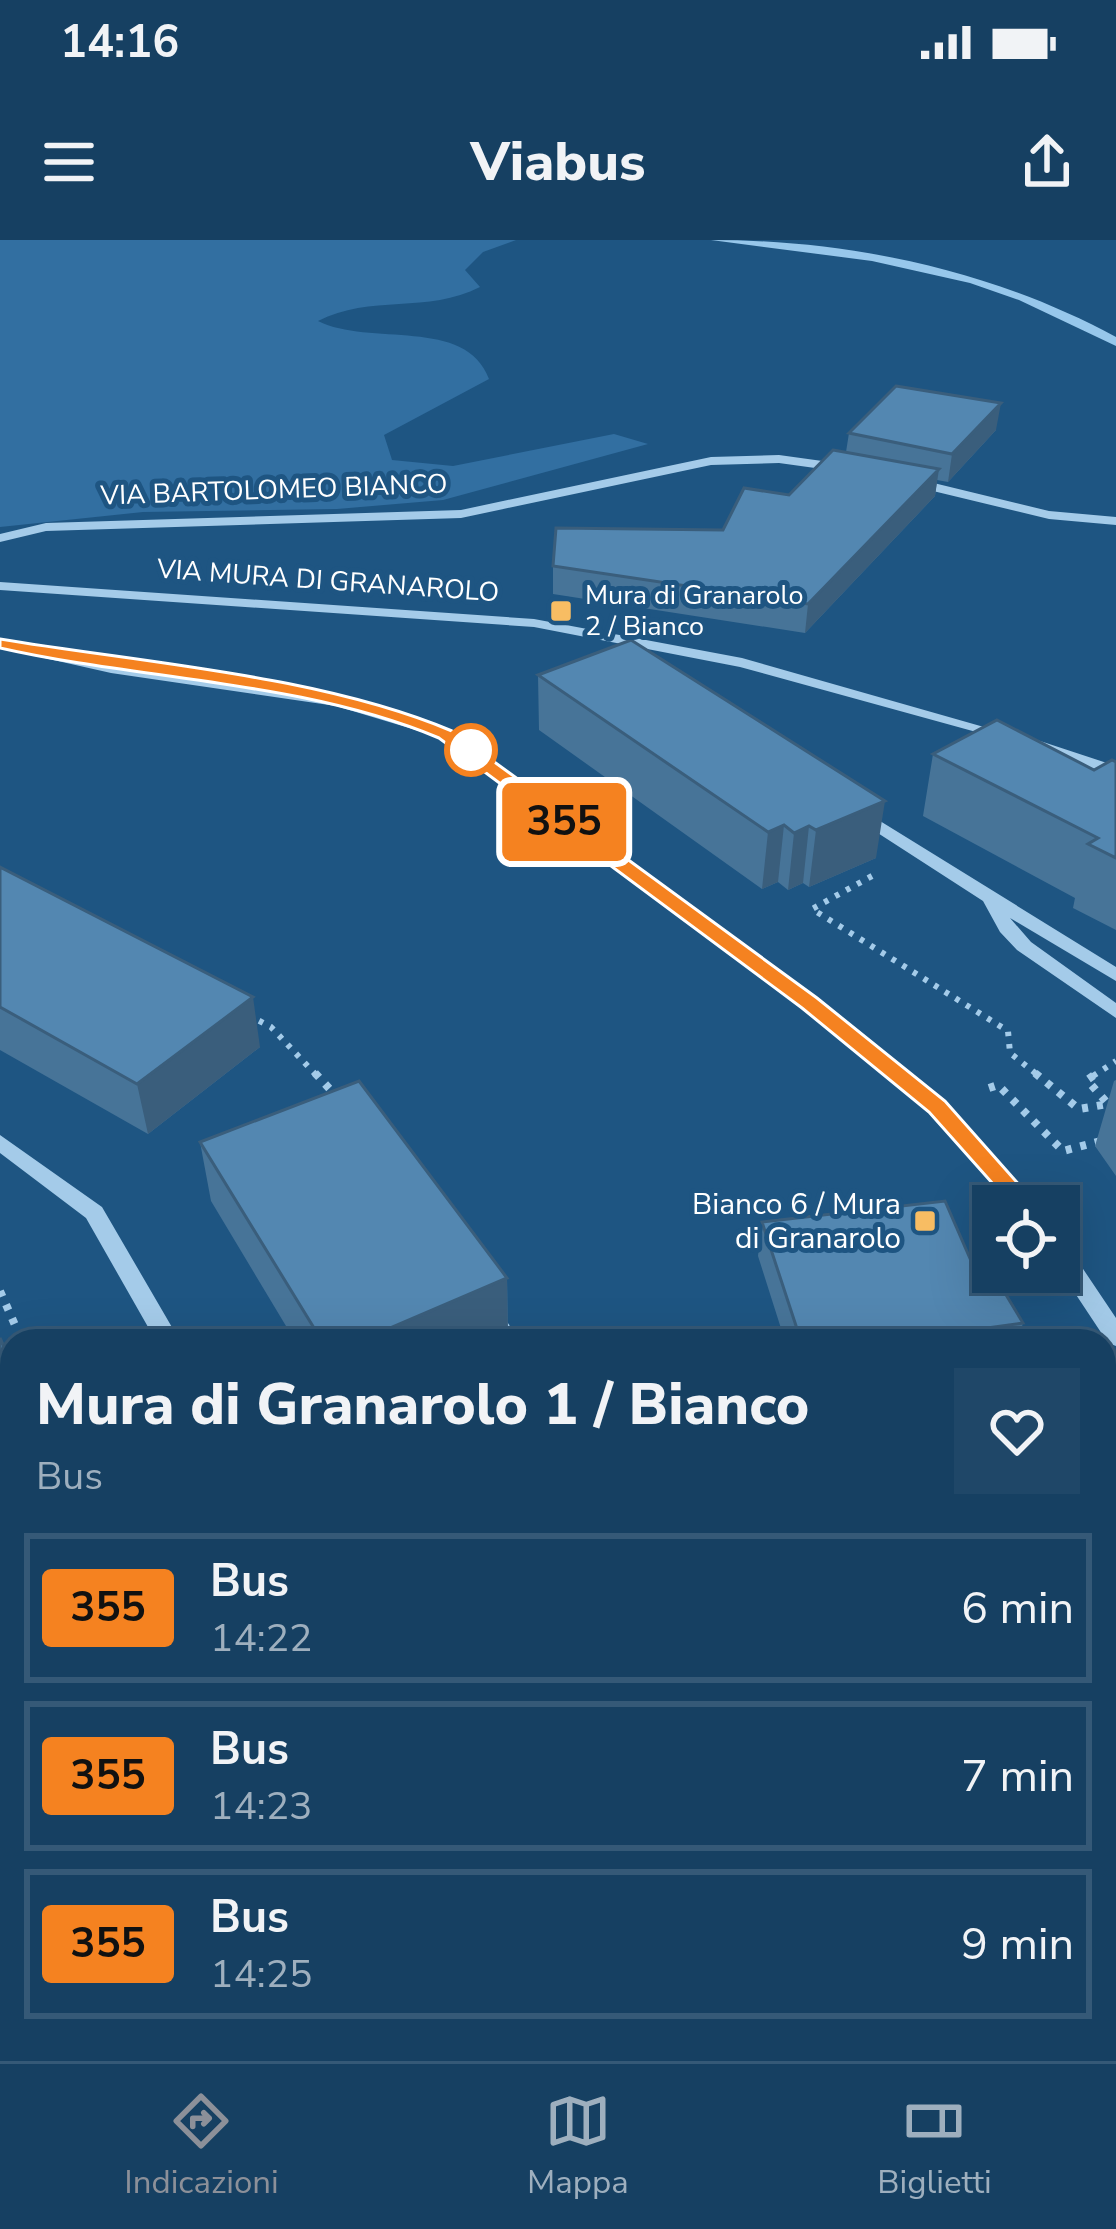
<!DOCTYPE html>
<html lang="it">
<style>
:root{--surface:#164062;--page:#1f4768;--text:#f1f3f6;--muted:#9eafbe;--line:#355977;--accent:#8c9099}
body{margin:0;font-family:"Nunito Sans",sans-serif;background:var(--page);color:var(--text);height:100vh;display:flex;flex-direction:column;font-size:45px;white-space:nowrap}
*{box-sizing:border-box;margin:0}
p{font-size:39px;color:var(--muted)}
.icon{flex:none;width:66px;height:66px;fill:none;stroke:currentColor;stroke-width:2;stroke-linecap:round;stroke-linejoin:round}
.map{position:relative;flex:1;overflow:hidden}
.side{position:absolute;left:0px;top:1089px;width:1116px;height:732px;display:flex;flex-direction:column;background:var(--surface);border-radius:36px 36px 0 0;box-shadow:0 12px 48px #0002,0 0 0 3px var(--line)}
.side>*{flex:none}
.badge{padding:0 24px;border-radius:9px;font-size:42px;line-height:78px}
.controls{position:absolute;left:972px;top:945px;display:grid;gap:24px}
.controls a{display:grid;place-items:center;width:108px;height:108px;border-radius:0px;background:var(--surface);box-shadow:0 12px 48px #0002,0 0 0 3px var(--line);font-size:60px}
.map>.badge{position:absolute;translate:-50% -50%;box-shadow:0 0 0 6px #fff}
.round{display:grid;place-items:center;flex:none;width:126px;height:126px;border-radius:0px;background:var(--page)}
.overview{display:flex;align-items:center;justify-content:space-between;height:204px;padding:0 36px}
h1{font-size:57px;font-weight:800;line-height:90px}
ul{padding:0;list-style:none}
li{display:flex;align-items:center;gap:36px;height:150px;margin:0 24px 18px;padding:0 12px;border:6px solid var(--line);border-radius:0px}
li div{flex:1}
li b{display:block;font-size:45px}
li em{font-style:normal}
li .badge{min-width:132px;font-weight:700;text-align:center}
.status{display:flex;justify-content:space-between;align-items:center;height:84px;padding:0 60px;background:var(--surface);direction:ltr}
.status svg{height:33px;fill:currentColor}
header{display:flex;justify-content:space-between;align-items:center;height:156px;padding:0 36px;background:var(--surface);font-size:54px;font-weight:800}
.menu{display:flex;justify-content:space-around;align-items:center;height:168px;border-top:3px solid var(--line);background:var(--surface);font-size:33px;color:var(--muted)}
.menu a{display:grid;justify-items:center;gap:6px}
.menu .active{color:var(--accent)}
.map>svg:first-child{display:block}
.green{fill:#326fa1}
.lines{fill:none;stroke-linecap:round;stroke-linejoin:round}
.stream{fill:#97c7eb;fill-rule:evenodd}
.path-far2{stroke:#a4cbe9;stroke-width:6;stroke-dasharray:4.5 8;stroke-linecap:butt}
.path-far1{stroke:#a4cbe9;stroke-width:8;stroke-dasharray:6 9;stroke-linecap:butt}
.path{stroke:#a4cbe9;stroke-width:10;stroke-dasharray:8 12;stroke-linecap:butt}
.minor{fill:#a4cbe9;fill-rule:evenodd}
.wall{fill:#477498}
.shaded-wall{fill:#3a5e7c}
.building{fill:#5387b1;stroke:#3a5e7c;stroke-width:3}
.line{fill:#f58220;stroke:#fff;stroke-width:3}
.poi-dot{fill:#f8bd63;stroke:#1e5582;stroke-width:4.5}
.stop-dot{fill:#fff;stroke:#f58220;stroke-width:6}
.labels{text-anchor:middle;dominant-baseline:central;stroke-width:10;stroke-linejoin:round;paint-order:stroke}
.far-street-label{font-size:27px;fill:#fff;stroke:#1e5582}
.far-poi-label{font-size:27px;fill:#fff;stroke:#1e5582;text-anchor:start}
.poi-label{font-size:30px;fill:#fff;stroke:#1e5582;text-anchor:end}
</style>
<div class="status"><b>14:16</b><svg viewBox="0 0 49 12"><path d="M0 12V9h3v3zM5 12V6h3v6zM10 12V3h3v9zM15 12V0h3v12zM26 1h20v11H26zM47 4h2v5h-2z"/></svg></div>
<header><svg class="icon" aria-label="menu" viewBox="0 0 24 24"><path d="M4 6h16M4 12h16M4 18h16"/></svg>Viabus<svg class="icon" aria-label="share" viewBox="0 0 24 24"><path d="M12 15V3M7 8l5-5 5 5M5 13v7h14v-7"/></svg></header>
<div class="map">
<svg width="1116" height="1821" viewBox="0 0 1116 1821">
<rect width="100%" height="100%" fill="#1e5582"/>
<path class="green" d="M 0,0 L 516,0 L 483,12 L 465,30 L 480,47 C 428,74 370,54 318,81 C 369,107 466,76 489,139 L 384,195 L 392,220 L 453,226 L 614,194 L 648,204 L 443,260 L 337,269 L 143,272 L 0,287 Z"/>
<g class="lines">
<path class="stream" d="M 711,0 C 851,0 992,30 1116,97 L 1116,106 L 1019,60 L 970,43 L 872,21 Z"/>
<path class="path-far2" d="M 872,636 L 812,669 L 1008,791 L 1010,813 L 1039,836
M 248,775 L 271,787 L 317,836
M 1093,836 L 1116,821"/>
<path class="path-far1" d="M 315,833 L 338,858
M 1035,833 L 1079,869 L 1108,864 L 1087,840 L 1097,833
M 989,848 L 998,845 L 1063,911 L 1116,897
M 0,1051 L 22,1101
M 503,1083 L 516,1101"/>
<path class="path" d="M 0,1474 L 12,1466
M 0,1503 L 12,1487
M 0,1553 L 12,1545
M 784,1812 L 791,1809"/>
<path class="minor" d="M 779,215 L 844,224 L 850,228 L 844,232 L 779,223 L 711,225 L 461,278 L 46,291 L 0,302 L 0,294 L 46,283 L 461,270 L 711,217 Z
M 909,237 L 1049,271 L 1116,277 L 1116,285 L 1049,279 L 904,244 L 904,238 Z
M 0,342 L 534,379 L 742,418 L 1012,495 L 1004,500 L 998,498 L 740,427 L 534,387 L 0,350 Z
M 0,400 C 150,437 304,440 451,491 L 816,759 L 944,861 L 1037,966 L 1014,966 L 930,871 L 802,767 L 439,497 L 336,466 L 111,433 L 0,408 Z
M 1034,499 L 1116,526 L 1116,536 L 1028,507 L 1026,504 Z
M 859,568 L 1116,727 L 1116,741 L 1010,678 L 1031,702 L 1116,763 L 1116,778 L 1017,710 L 1000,692 L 983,661 L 853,577 L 851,573 Z
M 0,895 L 102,967 L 180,1101 L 156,1101 L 86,978 L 0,913 Z
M 1059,1003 L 1067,1005 L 1116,1078 L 1116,1106 L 1108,1103 L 1059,1029 Z
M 52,1809 L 86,1809 L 81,1821 L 47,1821 Z
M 405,1809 L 438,1809 L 443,1821 L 410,1821 Z"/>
</g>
<path class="wall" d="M 996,190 L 948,242 L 937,240 L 935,256 L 805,393 L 553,354 L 553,326 L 723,290 L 789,255 L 846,212 L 849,193 Z
M 538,435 L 876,618 L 809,647 L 803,643 L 788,650 L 778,642 L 762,649 L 539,490 Z
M 933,514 L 1094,530 L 1116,522 L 1116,690 L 1073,668 L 1075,658 L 923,576 Z
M 0,627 L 260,807 L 148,894 L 0,810 Z
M 1116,840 L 1116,936 L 1095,906 L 1114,841 Z
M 200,902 L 507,1038 L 508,1098 L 501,1101 L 295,1101 L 211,961 Z
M 762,982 L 972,1023 L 1023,1083 L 1018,1101 L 785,1101 L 758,1016 Z"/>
<path class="shaded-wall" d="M 1001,163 L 996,190 L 948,242 L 952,214 Z
M 939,229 L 935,256 L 805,393 L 808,364 Z
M 885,561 L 876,618 L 809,647 L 816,590 Z
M 784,585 L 778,642 L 762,649 L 768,592 Z
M 809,586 L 803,643 L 788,650 L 794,593 Z
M 253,757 L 260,807 L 148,894 L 137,844 Z
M 507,1038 L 508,1098 L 501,1101 L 360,1101 Z
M 12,1353 L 12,1420 L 0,1425 L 0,1359 Z"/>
<path class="building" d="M 896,146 L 1001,163 L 952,214 L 849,193 Z
M 833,210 L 939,229 L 808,364 L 553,326 L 556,288 L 723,290 L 744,248 L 789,255 Z
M 631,400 L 885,561 L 816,590 L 809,586 L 794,593 L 784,585 L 768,592 L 538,435 Z
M 997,480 L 1094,530 L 1112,520 L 1116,522 L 1116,618 L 1088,604 L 1098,598 L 933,514 Z
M 0,627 L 253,757 L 137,844 L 0,767 Z
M 359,841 L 507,1038 L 360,1101 L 322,1101 L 200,902 Z
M 945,961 L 972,1023 L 985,1020 L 1023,1083 L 892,1101 L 801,1101 L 762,982 Z
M 0,1098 L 12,1124 L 12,1353 L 0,1359 Z"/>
<path class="line" d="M 0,399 C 143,423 319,435 452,491 L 817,758 L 945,861 L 1038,966 L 1026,975 L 1018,972 L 929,872 L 802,768 L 439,498 C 300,440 140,440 0,408 Z"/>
<g class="poi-dot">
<rect x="549" y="359" width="24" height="24" rx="6"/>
<rect x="913" y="969" width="24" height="24" rx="6"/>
</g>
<circle class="stop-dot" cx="471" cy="510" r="24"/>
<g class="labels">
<g class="far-street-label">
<text transform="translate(274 250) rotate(-2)">VIA BARTOLOMEO BIANCO</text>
<text transform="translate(328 341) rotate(4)">VIA MURA DI GRANAROLO</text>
</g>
<g class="far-poi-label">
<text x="585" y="355">Mura di Granarolo<tspan x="585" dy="31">2 / Bianco</tspan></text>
</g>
<g class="poi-label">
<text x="901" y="964">Bianco 6 / Mura<tspan x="901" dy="34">di Granarolo</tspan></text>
</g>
</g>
</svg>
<div class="controls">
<a><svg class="icon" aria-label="locate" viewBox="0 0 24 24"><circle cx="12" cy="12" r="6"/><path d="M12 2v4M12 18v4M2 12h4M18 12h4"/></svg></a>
</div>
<b class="badge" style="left:564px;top:582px;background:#f58220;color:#111">355</b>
<section class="side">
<div class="overview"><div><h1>Mura di Granarolo 1 / Bianco</h1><p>Bus</p></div><a class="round"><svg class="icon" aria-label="heart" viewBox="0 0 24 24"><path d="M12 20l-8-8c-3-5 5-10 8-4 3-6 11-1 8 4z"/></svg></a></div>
<ul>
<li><span class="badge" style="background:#f58220;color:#111">355</span><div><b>Bus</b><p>14:22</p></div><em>6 min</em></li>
<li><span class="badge" style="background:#f58220;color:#111">355</span><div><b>Bus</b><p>14:23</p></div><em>7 min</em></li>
<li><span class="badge" style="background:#f58220;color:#111">355</span><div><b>Bus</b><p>14:25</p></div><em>9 min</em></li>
</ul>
</section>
</div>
<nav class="menu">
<a class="active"><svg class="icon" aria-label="directions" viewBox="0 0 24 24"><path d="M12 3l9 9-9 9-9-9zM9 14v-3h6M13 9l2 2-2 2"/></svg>Indicazioni</a>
<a><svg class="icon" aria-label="map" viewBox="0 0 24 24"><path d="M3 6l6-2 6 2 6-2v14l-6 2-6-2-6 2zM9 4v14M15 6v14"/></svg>Mappa</a>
<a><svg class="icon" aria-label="tickets" viewBox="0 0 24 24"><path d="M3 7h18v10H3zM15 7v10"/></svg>Biglietti</a>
</nav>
